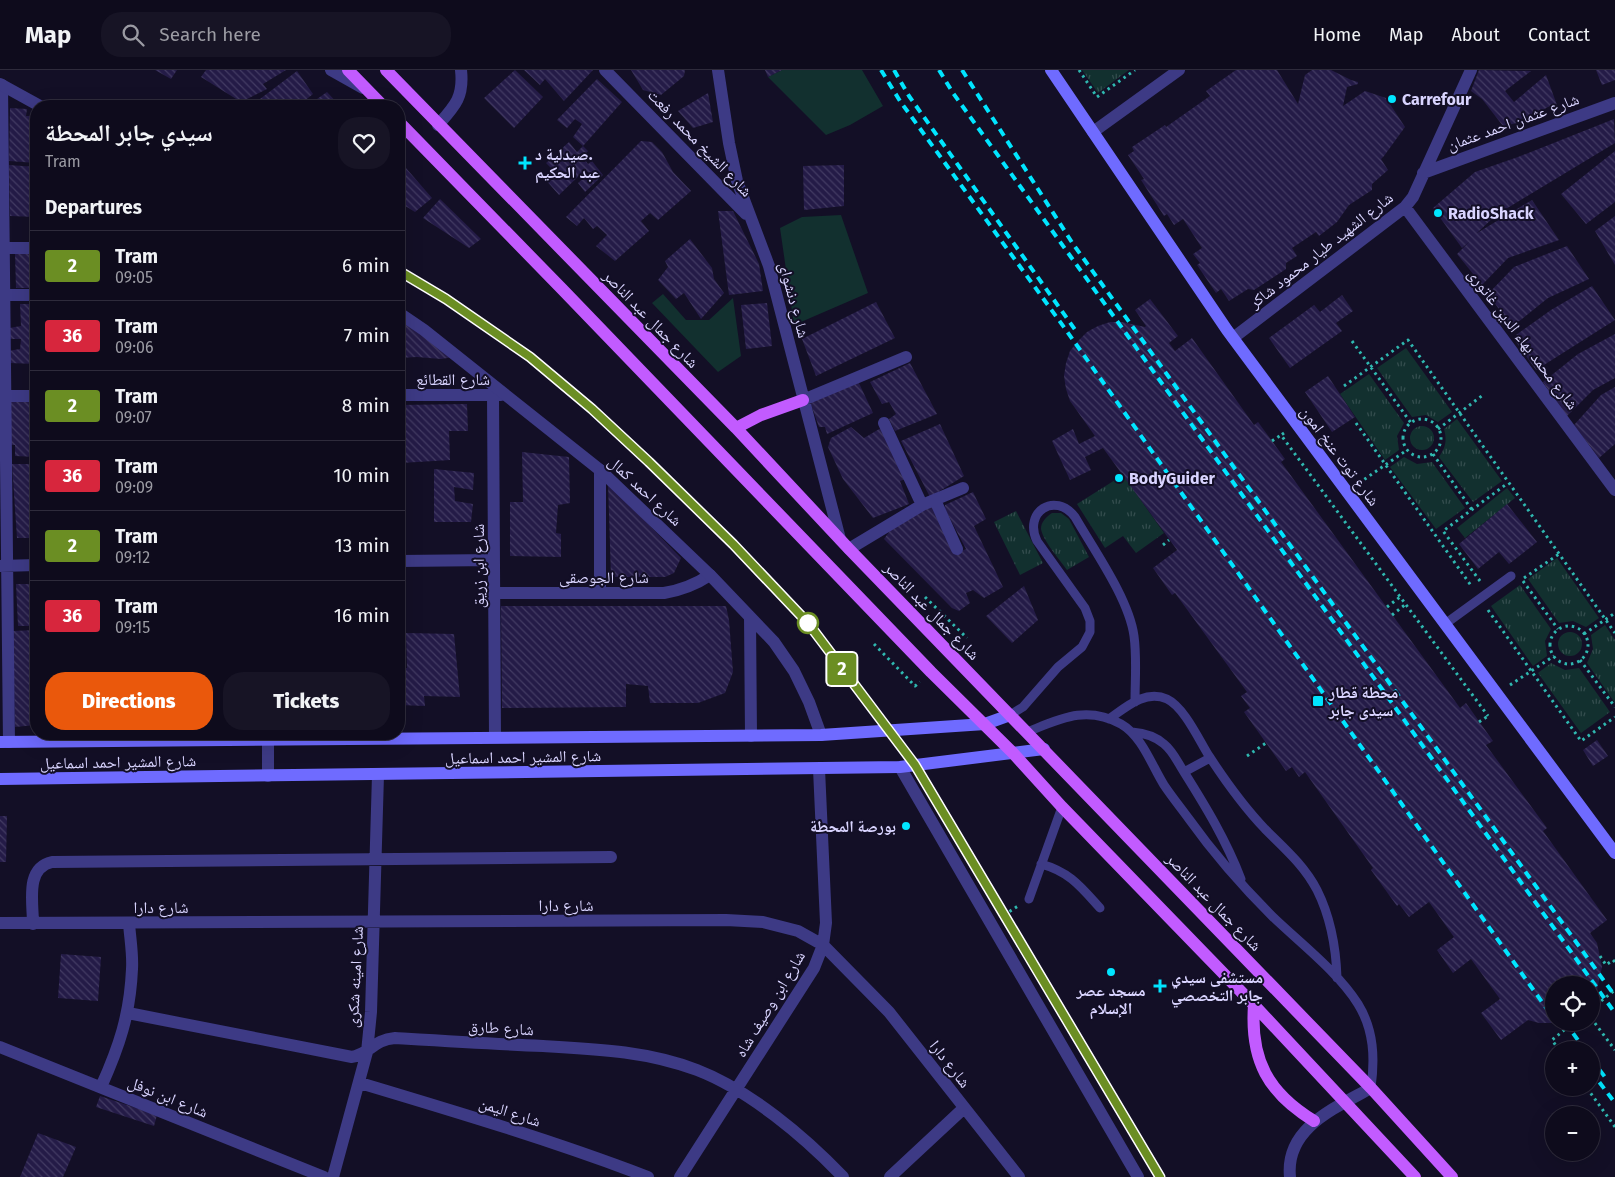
<!DOCTYPE html>
<meta charset="utf-8">
<style>
:root{--surface:#0e0b1c;--page:#171425;--text:#f1f3f6;--muted:#9b9ba3;--line:#2e2b3b;--accent:#ea580c}
body{margin:0;font-family:"Fira Sans","Noto Naskh Arabic",sans-serif;background:var(--page);color:var(--text);height:100vh;display:flex;flex-direction:column;font-size:19px;white-space:nowrap}
*{box-sizing:border-box;margin:0}
p{font-size:16px;color:var(--muted)}
.icon{flex:none;width:28px;height:28px;fill:none;stroke:currentColor;stroke-width:2;stroke-linecap:round;stroke-linejoin:round}
.map{position:relative;flex:1;overflow:hidden}
.drawer{position:absolute;left:30px;top:30px;width:375px;height:640px;display:flex;flex-direction:column;background:var(--surface);border-radius:20px;box-shadow:0 5px 20px #0002,0 0 0 1px var(--line)}
.drawer>*{flex:none}
.badge{padding:0 10px;border-radius:4px;font-size:18px;line-height:32px}
.tools{position:absolute;left:1545px;top:906px;display:grid;gap:10px}
.tools a{display:grid;place-items:center;width:55px;height:55px;border-radius:50%;background:var(--surface);box-shadow:0 5px 20px #0002,0 0 0 1px var(--line);font-size:25px}
.map>.badge{position:absolute;translate:-50% -50%;box-shadow:0 0 0 2px #fff}
h2{padding:0 15px;font-size:19px;line-height:45px}
.round{display:grid;place-items:center;flex:none;width:52px;height:52px;border-radius:20px;background:var(--page)}
.head{display:flex;align-items:center;justify-content:space-between;height:85px;padding:0 15px}
h1{font-size:24px;font-weight:800;line-height:38px}
.button{display:flex;gap:10px;margin-top:auto;padding:10px 15px}
.button a{flex:1;height:58px;border-radius:20px;background:var(--accent);color:#fff;font-size:20px;font-weight:800;line-height:58px;text-align:center}
.button a+a{background:var(--page);color:var(--text)}
ul{padding:0;list-style:none}
li{display:flex;align-items:center;gap:15px;height:70px;padding:0 15px;border-top:1px solid var(--line)}
li div{flex:1}
li b{display:block;font-size:19px}
li em{font-style:normal}
li .badge{min-width:55px;font-weight:700;text-align:center}
header{display:flex;align-items:center;gap:30px;box-sizing:border-box;height:70px;padding:0 25px;background:var(--surface);border-bottom:1px solid var(--line)}
header strong{font-size:24px}
nav{display:flex;gap:28px;margin-inline-start:auto;font-size:18px}
.search{width:350px;height:45px;background:var(--page);display:flex;align-items:center;gap:12px;box-sizing:border-box;padding:0 18px;border-radius:20px;color:var(--muted);font-size:19px}
.map>svg:first-child{display:block}
.grass{fill:url(#grass-tufts)}
.park{fill:#12302f}
.building{fill:url(#building-back-hatch)}
.lines{fill:none;stroke-linecap:round;stroke-linejoin:round}
.path{stroke:#2fb8b0;stroke-width:3;stroke-dasharray:2.5 4;stroke-linecap:butt}
.service{stroke:#3d3a85;stroke-width:9}
.minor{stroke:#3d3a85;stroke-width:12}
.tertiary{stroke:#3d3a85;stroke-width:12}
.secondary{stroke:#6f6bff;stroke-width:12}
.primary{stroke:#c25bff;stroke-width:12}
.rail{stroke:#00e5ff;stroke-width:4;stroke-dasharray:8 6;stroke-linecap:butt}
.line-casing{stroke:#fff;stroke-width:11}
.line{stroke:#6b8e23;stroke-width:8}
.poi-dot{fill:#00e5ff;stroke:#130f26;stroke-width:2}
.stop-dot{fill:#fff;stroke:#6b8e23;stroke-width:2.5}
.labels{text-anchor:middle;dominant-baseline:central;stroke-width:4;stroke-linejoin:round;paint-order:stroke}
.poi-label{font-size:16px;font-weight:bold;fill:#d9d4ff;stroke:#130f26;text-anchor:start}
.street-label{font-size:16px;fill:#d9d4ff;stroke:#130f26}
</style>
<header>
<strong>Map</strong>
<div class="search"><svg class="icon" aria-label="search" viewBox="0 0 24 24"><circle cx="10" cy="10" r="6"/><path d="M15 15l6 6"/></svg>Search here</div>
<nav><a>Home</a><a>Map</a><a>About</a><a>Contact</a></nav>
</header>
<div class="map">
<svg width="1615" height="1107" viewBox="0 0 1615 1107">
<defs>
<pattern id="grass-tufts" width="24" height="20" patternUnits="userSpaceOnUse" patternTransform="scale(1.25)"><rect width="24" height="20" fill="#12302f"/><path d="M3 7l-1-3M5 7V3M7 7l1-3M15 17l-1-3M17 17v-4M19 17l1-3" fill="none" stroke="#344d4e"/></pattern>
<pattern id="building-back-hatch" width="6" height="6" patternUnits="userSpaceOnUse" patternTransform="scale(1.25)"><rect width="6" height="6" fill="#241b47"/><path d="M-1 5l2 2M0 0l6 6M5-1l2 2" fill="none" stroke="#433b63"/></pattern>
</defs>
<rect width="100%" height="100%" fill="#130f26"/>
<path class="grass" d="M 1082,0 L 1129,0 L 1098,23 Z
M 1406,278 L 1452,342 L 1438,352 L 1426,345 L 1412,347 L 1377,298 Z
M 1369,304 L 1404,353 L 1397,366 L 1399,380 L 1385,390 L 1340,324 Z
M 1457,349 L 1502,411 L 1473,432 L 1439,387 C 1446,377 1447,370 1444,359 Z
M1410 368a12 12 0 1 1 24 0a12 12 0 1 1-24 0Z
M 1404,387 L 1417,394 L 1432,392 L 1465,438 L 1436,459 L 1390,397 Z
M 1123,405 L 1164,463 L 1136,483 L 1123,466 L 1105,478 L 1077,434 Z
M 1507,418 L 1515,428 L 1465,468 L 1457,458 Z
M 1016,441 L 1043,493 L 1020,505 L 994,452 Z
M 1052,443 L 1061,443 L 1069,449 L 1089,487 L 1067,500 C 1060,490 1043,471 1041,459 C 1041,452 1046,447 1052,443 Z
M 1557,488 L 1599,548 L 1586,557 L 1573,551 L 1559,553 L 1528,509 Z
M 1520,515 L 1551,559 L 1545,571 L 1547,586 L 1533,596 L 1491,536 Z
M 1605,555 L 1615,570 L 1615,633 L 1587,593 L 1593,579 L 1591,565 Z
M1558 574a12 12 0 1 1 24 0a12 12 0 1 1-24 0Z
M 1551,593 L 1565,600 L 1579,598 L 1610,642 L 1581,663 L 1538,603 Z"/>
<path class="park" d="M 782,0 L 862,0 L 883,36 L 850,55 L 826,65 L 768,7 Z
M 841,145 L 868,223 L 794,255 L 780,158 L 802,147 Z
M 663,224 L 686,250 L 709,250 L 733,228 L 741,286 L 718,302 L 652,233 Z"/>
<path class="building" d="M 155,0 L 177,0 L 171,9 Z
M 206,0 L 286,0 L 263,14 L 267,19 L 241,32 L 201,7 Z
M 515,0 L 543,27 L 514,58 L 484,28 Z
M 524,0 L 593,0 L 564,31 L 545,9 L 540,15 Z
M 631,0 L 685,0 L 684,6 L 661,25 L 643,20 Z
M 765,0 L 782,0 L 768,7 Z
M 1236,0 L 1277,0 L 1298,34 L 1305,5 L 1312,0 L 1331,0 L 1351,10 L 1358,12 L 1358,14 L 1347,17 L 1343,36 L 1365,21 L 1386,28 L 1405,57 L 1384,86 L 1381,89 L 1388,100 L 1372,114 L 1372,120 L 1349,135 L 1337,152 L 1319,166 L 1316,162 L 1292,178 L 1297,186 L 1286,193 L 1286,199 L 1254,220 L 1248,219 L 1229,231 L 1221,219 L 1216,223 L 1197,195 L 1200,193 L 1193,184 L 1202,178 L 1183,149 L 1174,155 L 1167,144 L 1164,146 L 1141,110 L 1144,109 L 1128,85 L 1134,81 L 1132,77 L 1165,55 L 1166,57 L 1210,26 L 1206,21 Z
M 1479,0 L 1531,1 L 1505,21 L 1514,32 L 1546,5 L 1557,35 L 1548,37 L 1522,52 L 1503,56 L 1482,29 L 1471,21 Z
M 1596,0 L 1615,0 L 1615,10 L 1602,15 Z
M 297,1 L 313,24 L 298,36 L 259,36 L 256,32 Z
M 597,9 L 622,32 L 583,76 L 573,67 L 582,54 L 575,49 L 567,58 L 557,50 Z
M 327,22 L 340,36 L 307,36 Z
M 708,23 L 713,52 L 693,58 L 678,41 Z
M 10,38 L 27,39 L 26,46 L 36,46 L 36,72 L 29,72 L 29,80 L 36,81 L 36,93 L 9,91 Z
M 1614,49 L 1615,73 L 1496,145 L 1477,163 L 1532,130 L 1559,170 L 1508,188 L 1482,215 L 1457,184 L 1470,171 L 1462,178 L 1433,138 L 1475,102 L 1518,87 Z
M 641,71 L 652,72 L 662,82 L 673,102 L 691,121 L 658,150 L 650,143 L 641,151 L 649,161 L 615,191 L 596,176 L 607,165 L 597,156 L 593,159 L 584,148 L 577,156 L 566,147 Z
M 569,72 L 577,82 L 583,76 L 588,81 L 583,87 L 588,94 L 592,91 L 603,105 L 585,122 L 578,113 L 589,103 L 585,100 L 559,125 L 544,108 L 552,99 L 546,93 L 553,87 L 559,90 L 563,88 L 559,81 Z
M 1615,81 L 1615,132 L 1586,154 L 1561,124 Z
M 399,90 L 432,128 L 415,142 L 399,132 Z
M 9,95 L 36,97 L 36,147 L 10,146 Z
M 844,95 L 844,136 L 804,140 L 803,96 Z
M 440,129 L 481,169 L 469,178 L 423,148 Z
M 718,141 L 733,141 L 759,194 L 763,221 L 729,225 Z
M 1615,146 L 1615,195 L 1595,161 Z
M 690,169 L 712,198 L 714,209 L 724,223 L 701,249 L 684,223 L 676,229 L 658,210 L 668,197 L 665,191 Z
M 1567,176 L 1589,209 L 1548,228 L 1512,257 L 1488,224 L 1514,197 Z
M 15,183 L 36,184 L 36,218 L 16,218 Z
M 1592,216 L 1615,250 L 1536,300 L 1516,272 L 1516,265 L 1551,240 Z
M 1342,225 L 1353,241 L 1336,253 L 1342,261 L 1290,298 L 1269,268 L 1314,235 L 1320,242 Z
M 1150,229 L 1178,266 L 1169,273 L 1175,281 L 1192,268 L 1254,355 L 1258,352 L 1272,371 L 1285,389 L 1281,392 L 1460,638 L 1466,633 L 1493,671 L 1486,675 L 1547,758 L 1543,761 L 1607,850 L 1590,863 L 1597,873 L 1602,897 L 1597,920 L 1591,931 L 1591,915 L 1554,915 L 1554,953 L 1539,953 L 1528,950 L 1501,970 L 1481,943 L 1500,929 L 1471,889 L 1453,903 L 1437,880 L 1454,867 L 1429,832 L 1409,847 L 1399,834 L 1397,836 L 1371,800 L 1373,798 L 1305,702 L 1299,707 L 1292,697 L 1286,701 L 1244,642 L 1250,638 L 1241,626 L 1247,622 L 1175,523 L 1172,525 L 1153,498 L 1177,480 L 1103,378 L 1085,387 L 1091,400 L 1070,410 L 1052,371 L 1073,359 L 1079,374 L 1095,366 L 1070,331 L 1066,319 L 1064,306 L 1066,293 L 1070,281 L 1078,271 L 1087,262 L 1098,256 L 1110,252 L 1122,252 L 1145,257 L 1146,256 L 1135,240 Z
M 876,232 L 895,268 L 816,306 L 802,269 Z
M 767,233 L 772,276 L 746,279 L 741,235 Z
M 20,234 L 36,234 L 36,294 L 9,293 L 8,281 L 20,279 L 21,269 L 8,269 L 9,258 L 21,256 Z
M 399,246 L 454,287 L 441,289 L 417,287 L 399,288 Z
M 1615,264 L 1615,308 L 1593,320 L 1566,347 L 1543,312 L 1578,284 Z
M 910,293 L 937,344 L 895,361 L 889,349 L 896,344 L 889,332 L 882,334 L 870,312 Z
M 1328,306 L 1355,347 L 1332,362 L 1305,322 Z
M 858,311 L 873,343 L 827,364 L 825,357 L 819,357 L 810,332 Z
M 1615,317 L 1615,374 L 1599,388 L 1574,355 L 1601,325 Z
M 9,331 L 36,331 L 36,387 L 15,386 L 15,375 L 10,375 Z
M 467,334 L 468,361 L 449,361 L 450,390 L 401,393 L 399,335 Z
M 940,354 L 964,406 L 930,427 L 901,371 Z
M 851,357 L 864,368 L 881,358 L 906,409 L 900,411 L 909,434 L 873,448 L 843,409 L 828,377 L 831,368 Z
M 522,382 L 569,387 L 570,433 L 558,435 L 556,463 L 561,464 L 561,487 L 510,486 L 510,432 L 523,432 Z
M 12,394 L 36,394 L 36,468 L 17,468 Z
M 434,399 L 474,403 L 473,420 L 454,417 L 455,431 L 473,434 L 471,452 L 434,452 Z
M 608,413 L 681,488 L 674,503 L 665,507 L 611,507 Z
M 973,422 L 986,449 L 974,456 L 1003,517 L 984,528 L 973,520 L 966,523 L 970,533 L 959,541 L 952,538 L 884,469 L 894,455 L 934,435 L 957,483 L 966,479 L 945,439 L 945,435 Z
M 1507,434 L 1537,472 L 1509,494 L 1499,482 L 1478,499 L 1459,474 Z
M 16,514 L 36,514 L 36,556 L 18,556 Z
M 1024,516 L 1038,550 L 1012,573 L 986,546 Z
M 501,536 L 726,536 L 729,550 L 733,602 L 725,623 L 698,633 L 650,633 L 648,616 L 626,614 L 626,637 L 502,638 Z
M 36,560 L 36,655 L 15,657 L 13,561 Z
M 406,563 L 454,564 L 460,627 L 424,626 L 425,636 L 399,635 L 399,598 L 407,598 Z
M 1597,670 L 1608,686 L 1593,696 L 1583,680 Z
M 0,746 L 7,746 L 6,792 L 0,792 Z
M 61,884 L 101,887 L 98,931 L 58,928 Z
M 100,1026 L 157,1045 L 154,1056 L 96,1037 Z
M 38,1063 L 76,1077 L 63,1107 L 20,1107 Z"/>
<g class="lines">
<path class="path" d="M 1079,0 L 1097,27 L 1135,0
M 1352,271 L 1411,353
M 1344,316 L 1408,270 L 1615,563
M1403 368a19 19 0 1 1 38 0a19 19 0 1 1-38 0Z
M 1356,353 L 1472,517
M 1438,359 L 1483,325
M 1284,363 L 1281,365 L 1488,646
M 1272,371 L 1281,365
M 1433,384 L 1472,440
M 1359,413 L 1407,380
M 1163,475 L 1169,470
M 1524,508 L 1559,484
M 1480,511 L 1443,461 L 1508,413
M 1523,511 L 1558,559
M 925,527 L 967,568
M 1387,537 L 1400,527
M 1488,540 L 1581,671 L 1615,647
M 1392,545 L 1406,534
M1550 575a19 19 0 1 1 38 0a19 19 0 1 1-38 0Z
M 1584,564 L 1615,543
M 874,574 L 915,616 L 920,612
M 1580,590 L 1615,637
M 1510,615 L 1554,586
M 1479,652 L 1488,646
M 1247,686 L 1266,673
M 1004,845 L 1018,836
M 1600,886 L 1606,895 L 1613,890 L 1615,892
M 1591,939 L 1615,920
M 1591,948 L 1615,980
M 1559,980 L 1552,970 L 1574,952
M 1587,1018 L 1615,1057"/>
<path class="service" d="M 1445,554 L 1511,506
M 1010,645 L 1023,637 L 1058,597 L 1082,577 L 1090,562 L 1090,551 L 1085,538 L 1037,471 C 1023,442 1055,421 1075,447 C 1094,480 1129,529 1134,566 C 1137,588 1135,610 1135,632
M 1109,649 C 1125,638 1145,619 1167,629 C 1184,637 1199,670 1209,686 C 1226,712 1244,737 1265,759 C 1284,778 1304,795 1317,820 C 1331,848 1336,876 1337,908
M 1027,662 C 1060,649 1086,635 1121,654 C 1142,666 1152,696 1164,715 C 1172,727 1181,738 1189,749 C 1214,784 1243,817 1273,847 C 1300,873 1338,902 1358,934 C 1374,960 1375,988 1371,1018
M 1132,662 C 1144,663 1155,666 1164,674 C 1173,681 1178,693 1184,702 C 1206,737 1226,770 1241,809
M 1184,702 L 1210,688
M 1041,794 C 1070,802 1081,817 1100,838
M 1029,829 L 1062,737"/>
<path class="minor" d="M 331,0 L 363,18
M 605,0 L 746,144
M 718,0 L 729,73 L 737,111 L 769,196 L 840,469
M 2,15 L 9,672
M 438,55 C 455,36 464,27 461,0
M 1093,62 L 1179,0
M 1423,103 L 1615,33
M 1405,137 L 1615,420
M 0,178 L 36,178
M 4,225 L 36,225
M 1233,268 L 1405,137 L 1413,127 L 1471,0
M 399,325 L 501,325
M 493,325 L 495,667
M 0,326 L 36,326
M 803,330 L 906,287
M 884,353 L 922,435
M 935,430 L 957,479
M 849,479 L 922,435 L 963,418
M 399,491 L 494,490
M 0,496 L 36,495
M 494,523 L 664,523 C 682,520 695,515 710,505
M 600,523 L 600,400
M 268,664 L 268,706
M 900,697 L 1138,1107
M 0,853 L 726,850 L 763,852 L 798,861 L 823,875 L 889,942 L 1019,1107
M 33,854 C 33,832 25,798 52,792 L 611,787
M 128,943 L 352,987 C 371,983 373,970 395,968 C 445,971 494,974 543,976 C 596,979 647,981 697,1000 C 749,1020 805,1067 843,1107
M 0,977 L 324,1107
M 360,1013 C 457,1042 554,1071 648,1107
M 101,1017 C 119,977 130,945 132,899 C 133,884 130,868 129,853
M 333,1107 L 367,982 L 371,942 L 378,705
M 680,1107 L 814,898 L 823,875 L 826,853 L 819,699
M 890,1107 L 964,1038"/>
<path class="tertiary" d="M 0,14 L 40,36
M 399,243 L 424,260 L 600,400 L 710,505 L 774,572 L 794,601 L 809,632 L 821,665
M 750,547 L 751,666
M 1290,1107 C 1285,1058 1335,1038 1371,1018"/>
<path class="secondary" d="M 1051,0 L 1227,260 L 1615,783
M 0,672 L 821,665 L 985,654 L 1010,645
M 0,709 L 900,697 L 1044,679"/>
<path class="primary" d="M 348,0 L 383,36
M 386,0 L 736,358 L 849,479 L 1371,1018 L 1452,1107
M 399,52 L 562,219 L 931,602 L 1013,683 L 1062,737 L 1254,935 L 1415,1107
M 736,358 L 761,345 L 803,330
M 1254,935 C 1250,990 1268,1023 1314,1051"/>
<path class="rail" d="M 881,0 L 900,31 L 1066,260 L 1554,949
M 894,0 L 909,26 L 1076,261
M 939,0 L 953,23 L 1615,943
M 962,0 L 1073,174 L 1615,926
M 1565,952 L 1585,980
M 1591,989 L 1605,1007
M 1591,1001 L 1615,1033"/>
</g>
<g class="lines">
<defs>
<path id="line" d="M 399,201 L 446,229 L 530,287 L 592,339 L 649,392 L 733,474 L 808,553 L 915,695 L 1160,1107"/>
</defs>
<use href="#line" class="line-casing"/>
<use href="#line" class="line"/>
</g>
<g class="poi-dot">
<circle cx="1392" cy="29" r="5"/>
<path d="M522.5 85.5h5v5h5v5h-5v5h-5v-5h-5v-5h5z"/>
<circle cx="1438" cy="143" r="5"/>
<circle cx="1119" cy="408" r="5"/>
<rect x="1312" y="625" width="12" height="12" rx="2.5"/>
<circle cx="906" cy="756" r="5"/>
<circle cx="1111" cy="902" r="5"/>
<path d="M1157.5 908.5h5v5h5v5h-5v5h-5v-5h-5v-5h5z"/>
</g>
<circle class="stop-dot" cx="808" cy="553" r="10"/>
<g class="labels">
<g class="poi-label">
<text x="1402" y="29">Carrefour</text>
<text x="535" y="84">صيدلية د.<tspan x="535" dy="18">عبد الحكيم</tspan></text>
<text x="1448" y="143">RadioShack</text>
<text x="1129" y="408">BodyGuider</text>
<text x="1329" y="622">محطة قطار<tspan x="1329" dy="18">سيدى جابر</tspan></text>
<text x="896" y="756" text-anchor="end">بورصة المحطة</text>
<text x="1171" y="907">مستشفى سيدي<tspan x="1171" dy="18">جابر التخصصي</tspan></text>
<text x="1111" y="920" text-anchor="middle">مسجد عصر<tspan x="1111" dy="18">الإسلام</tspan></text>
</g>
<g class="street-label">
<text transform="translate(1513 52) rotate(-20)">شارع عثمان احمد عثمان</text>
<text transform="translate(700 73) rotate(46)">شارع الشيخ محمد رفعت</text>
<text transform="translate(1321 180) rotate(-38)">شارع الشهيد طيار محمود شاكر</text>
<text transform="translate(794 230) rotate(75)">شارع دنشواى</text>
<text transform="translate(651 249) rotate(46)">شارع جمال عبد الناصر</text>
<text transform="translate(1523 269) rotate(53)">شارع محمد بهاء الدين غاتورى</text>
<text x="453" y="309">شارع القطائع</text>
<text transform="translate(1340 386) rotate(53)">شارع توت عنخ امون</text>
<text transform="translate(645 421) rotate(43)">شارع احمد كمال</text>
<text transform="translate(478 496) rotate(-90)">شارع ابن زريق</text>
<text x="604" y="507">شارع الجوصقى</text>
<text transform="translate(932 541) rotate(46)">شارع جمال عبد الناصر</text>
<text transform="translate(523 687) rotate(-1)">شارع المشير احمد اسماعيل</text>
<text transform="translate(118 692) rotate(-1)">شارع المشير احمد اسماعيل</text>
<text transform="translate(1214 832) rotate(46)">شارع جمال عبد الناصر</text>
<text x="566" y="835">شارع دارا</text>
<text x="161" y="837">شارع دارا</text>
<text transform="translate(355 907) rotate(-87)">شارع امينه شكرى</text>
<text transform="translate(770 934) rotate(-59)">شارع ابن وصيف شاه</text>
<text transform="translate(501 958) rotate(3)">شارع طارق</text>
<text transform="translate(950 994) rotate(52)">شارع دارا</text>
<text transform="translate(168 1027) rotate(22)">شارع ابن نوفل</text>
<text transform="translate(510 1042) rotate(18)">شارع اليمن</text>
</g>
</g>
</svg>
<div class="tools">
<a><svg class="icon" aria-label="locate" viewBox="0 0 24 24"><circle cx="12" cy="12" r="6"/><path d="M12 2v4M12 18v4M2 12h4M18 12h4"/></svg></a>
<a>+</a>
<a>−</a>
</div>
<b class="badge" style="left:842px;top:599px;background:#6b8e23;color:#fff">2</b>
<section class="drawer">
<div class="head"><div><h1>سيدي جابر المحطة</h1><p>Tram</p></div><a class="round"><svg class="icon" aria-label="heart" viewBox="0 0 24 24"><path d="M12 20l-8-8c-3-5 5-10 8-4 3-6 11-1 8 4z"/></svg></a></div>
<h2>Departures</h2>
<ul>
<li><span class="badge" style="background:#6b8e23;color:#fff">2</span><div><b>Tram</b><p>09:05</p></div><em>6 min</em></li>
<li><span class="badge" style="background:#d7263d;color:#fff">36</span><div><b>Tram</b><p>09:06</p></div><em>7 min</em></li>
<li><span class="badge" style="background:#6b8e23;color:#fff">2</span><div><b>Tram</b><p>09:07</p></div><em>8 min</em></li>
<li><span class="badge" style="background:#d7263d;color:#fff">36</span><div><b>Tram</b><p>09:09</p></div><em>10 min</em></li>
<li><span class="badge" style="background:#6b8e23;color:#fff">2</span><div><b>Tram</b><p>09:12</p></div><em>13 min</em></li>
<li><span class="badge" style="background:#d7263d;color:#fff">36</span><div><b>Tram</b><p>09:15</p></div><em>16 min</em></li>
</ul>
<div class="button"><a>Directions</a><a>Tickets</a></div>
</section>
</div>
